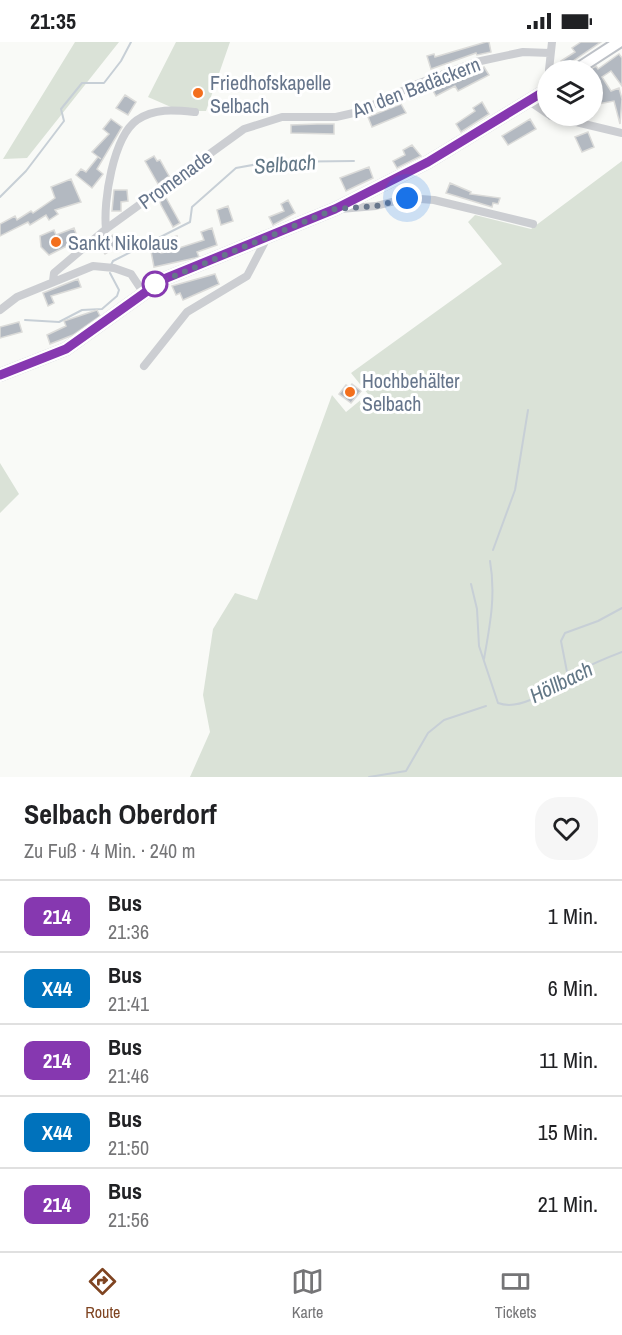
<!DOCTYPE html>
<html lang="de">
<meta charset="utf-8">
<style>
:root{--surface:#fff;--page:#f6f6f6;--text:#202124;--muted:#757577;--line:#e0e0e0;--accent:#7f4421}
body{margin:0;font-family:"Archivo Narrow",sans-serif;background:var(--page);color:var(--text);height:100vh;display:flex;flex-direction:column;font-size:22px;white-space:nowrap}
*{box-sizing:border-box;margin:0}
p{font-size:20px;color:var(--muted)}
.icon{flex:none;width:33px;height:33px;fill:none;stroke:currentColor;stroke-width:2;stroke-linecap:round;stroke-linejoin:round}
.map{position:relative;height:735px;overflow:hidden}
.panel{display:flex;flex-direction:column;background:var(--surface);flex:1}
.panel>*{flex:none}
.badge{padding:0 12px;border-radius:9px;font-size:21px;line-height:39px}
.fabs{position:absolute;left:537px;top:18px;display:grid;gap:12px}
.fabs a{display:grid;place-items:center;width:66px;height:66px;border-radius:50%;background:var(--surface);box-shadow:0 3px 9px #0003;font-size:30px}
.you{position:absolute;width:30px;height:30px;margin:-15px;border:4px solid #fff;border-radius:50%;background:#1a73e8;box-shadow:0 0 0 9px #1a73e833}
.map>.badge{position:absolute;translate:-50% -50%;box-shadow:0 0 0 3px #fff}
.round{display:grid;place-items:center;flex:none;width:63px;height:63px;border-radius:24px;background:var(--page)}
.summary{display:flex;align-items:center;justify-content:space-between;height:102px;padding:0 24px}
h1{font-size:28px;font-weight:700;line-height:45px}
ul{padding:0;list-style:none}
li{display:flex;align-items:center;gap:18px;height:72px;padding:0 24px;border-top:2px solid var(--line)}
li div{flex:1}
li b{display:block;font-size:22px}
li em{font-style:normal}
li .badge{min-width:66px;font-weight:700;text-align:center}
.status{display:flex;justify-content:space-between;align-items:center;height:42px;padding:0 30px;background:var(--surface);direction:ltr}
.status svg{height:16px;fill:currentColor}
.tabs{display:flex;justify-content:space-around;align-items:center;height:84px;border-top:2px solid var(--line);background:var(--surface);font-size:16px;color:var(--muted)}
.tabs a{display:grid;justify-items:center;gap:3px}
.tabs .selected{color:var(--accent)}
.map>svg:first-child{display:block}
.green{fill:#dae2d7}
.lines{fill:none;stroke-linecap:round;stroke-linejoin:round}
.stream{stroke:#c7cfd6;stroke-width:2}
.building{fill:#b3b9c1;stroke:#dbdbd9;stroke-width:1.5}
.secondary-casing{stroke:#bdc1c7;stroke-width:14}
.minor{stroke:#ccced2;stroke-width:8}
.secondary{stroke:#fff;stroke-width:10}
.line-casing{stroke:#fff;stroke-width:14}
.line{stroke:#8638b0;stroke-width:9}
.walk{stroke:#66758b;stroke-width:6;stroke-dasharray:0 10.8}
.poi-dot{fill:#f36f1d;stroke:#fff;stroke-width:2}
.stop-dot{fill:#fff;stroke:#8638b0;stroke-width:3}
.labels{text-anchor:middle;dominant-baseline:central;stroke-width:6;stroke-linejoin:round;paint-order:stroke}
.poi-label{font-size:20px;fill:#66758b;stroke:#fff;text-anchor:start}
.street-label{font-size:20px;fill:#66758b;stroke:#fff}
.water-label{font-size:21px;font-style:italic;fill:#627786;stroke:#fff}
</style>
<div class="status"><b>21:35</b><svg viewBox="0 0 49 12"><path d="M0 12V9h3v3zM5 12V6h3v6zM10 12V3h3v9zM15 12V0h3v12zM26 1h20v11H26zM47 4h2v5h-2z"/></svg></div>
<div class="map">
<svg width="622" height="735" viewBox="0 0 622 735">
<rect width="100%" height="100%" fill="#f9faf7"/>
<path class="green" d="M 75,0 L 119,0 L 27,116 L 3,117 Z
M 176,0 L 230,0 L 206,69 L 180,69 L 148,55 Z
M 622,119 L 622,735 L 190,735 L 210,690 L 203,653 L 213,587 L 235,551 L 257,558 L 332,353 L 346,370 L 368,352 L 351,331 L 502,222 L 468,180 L 475,173 L 531,187 Z
M 0,421 L 19,452 L 0,471 Z"/>
<g class="lines">
<path class="stream" d="M 0,155 L 26,129 L 64,79 L 61,67 L 82,41 L 104,41 L 121,19 L 131,0
M 111,223 L 113,219 L 190,180 L 192,165 L 236,126 L 269,120 L 354,119
M 25,278 L 59,280 L 82,268 L 102,267 L 117,254 L 119,248 L 110,231
M 493,508 L 515,448 L 528,368
M 471,542 L 477,567 L 479,604 L 498,661 C 525,671 560,639 583,627 C 596,620 609,615 622,610
M 484,617 C 490,583 496,553 490,519
M 568,635 L 561,599 L 565,591 L 598,579 L 622,566
M 369,735 L 406,729 L 428,691 L 444,678 L 486,664"/>
</g>
<path class="building" d="M 486,0 L 489,0 L 491,10 L 477,13 L 476,11 L 431,27 L 427,14 L 434,12 L 435,15 Z
M 581,0 L 601,0 L 573,19 L 567,27 L 561,19 L 575,10 L 572,6 Z
M 619,12 L 622,16 L 622,44 L 611,29 L 602,35 L 611,49 L 619,46 L 622,57 L 620,82 L 614,59 L 592,63 L 592,53 L 599,52 L 592,42 L 592,26 L 596,24 L 598,27 Z
M 484,25 L 489,33 L 458,49 L 455,44 L 436,54 L 432,47 L 463,33 L 465,37 Z
M 125,53 L 136,60 L 128,73 L 116,66 Z
M 482,60 L 489,72 L 461,90 L 456,82 L 475,69 L 473,66 Z
M 401,62 L 406,71 L 372,85 L 368,75 Z
M 111,77 L 122,85 L 97,127 L 103,132 L 92,146 L 76,133 L 81,127 L 86,130 L 98,115 L 101,117 L 92,110 L 109,92 L 103,87 Z
M 530,77 L 536,87 L 508,103 L 502,94 Z
M 317,82 L 334,82 L 334,92 L 291,91 L 291,83 Z
M 588,90 L 594,105 L 582,110 L 575,95 Z
M 412,103 L 421,114 L 397,126 L 393,119 L 405,113 L 403,108 Z
M 154,114 L 157,119 L 160,118 L 169,134 L 158,142 L 145,119 Z
M 369,125 L 373,136 L 346,149 L 340,136 Z
M 71,137 L 81,160 L 55,168 L 58,172 L 49,178 L 46,173 L 30,183 L 28,180 L 0,194 L 0,182 L 15,174 L 17,178 L 31,169 L 33,171 L 55,156 L 51,145 Z
M 450,141 L 471,150 L 470,152 L 500,156 L 498,162 L 493,161 L 492,165 L 446,151 Z
M 114,148 L 127,148 L 128,159 L 121,160 L 121,169 L 112,169 Z
M 164,152 L 180,181 L 173,185 L 161,163 L 159,156 Z
M 288,158 L 295,171 L 273,183 L 269,175 L 284,169 L 281,162 Z
M 228,164 L 233,179 L 221,183 L 217,168 Z
M 74,186 L 78,197 L 75,200 L 49,213 L 41,205 L 40,194 L 54,188 L 56,193 Z
M 212,186 L 217,203 L 197,210 L 199,215 L 195,216 L 154,225 L 150,204 L 159,202 L 161,211 L 172,209 L 169,196 L 177,194 L 179,206 L 204,198 L 201,190 Z
M 113,193 L 119,203 L 105,212 L 99,203 Z
M 215,232 L 219,242 L 183,258 L 180,251 L 176,253 L 172,244 Z
M 78,237 L 81,245 L 51,254 L 54,261 L 48,264 L 43,251 Z
M 97,268 L 100,274 L 73,293 L 50,302 L 47,293 L 66,284 L 64,279 Z
M 19,280 L 22,290 L 0,296 L 0,285 Z
M 352,342 L 361,349 L 351,361 L 339,352 L 346,343 L 350,345 Z"/>
<g class="lines">
<defs>
<path id="secondary" d="M 576,28 L 619,0
M 0,333 L 66,307 L 164,237 L 335,167 L 428,120 L 548,47"/>
</defs>
<use href="#secondary" class="secondary-casing"/>
<path class="minor" d="M 549,28 L 552,0
M 529,59 L 548,72
M 551,74 L 622,91
M 340,167 L 376,164 L 407,156 L 434,158 L 533,182
M 106,187 C 103,160 113,95 137,78 C 155,66 174,68 195,70
M 53,239 L 54,231 L 106,187 L 244,87 L 282,75 L 336,75 L 358,70 L 417,42 L 476,20 L 523,10 L 550,11
M 0,268 L 17,255 L 93,224 L 114,226 L 131,232 L 143,250
M 144,324 L 187,270 L 247,234 L 268,194"/>
<use href="#secondary" class="secondary"/>
</g>
<g class="lines">
<defs>
<path id="line" d="M 0,333 L 66,307 L 164,237 L 335,167 L 428,120 L 548,47"/>
</defs>
<use href="#line" class="line-casing"/>
<use href="#line" class="line"/>
<path class="walk" d="M 155,242 L 335,167 L 376,164 L 407,156"/>
</g>
<g class="poi-dot">
<circle cx="198" cy="51" r="6"/>
<circle cx="56" cy="200" r="6"/>
<circle cx="350" cy="350" r="6"/>
</g>
<circle class="stop-dot" cx="155" cy="242" r="12"/>
<g class="labels">
<g class="poi-label">
<text x="210" y="40">Friedhofskapelle<tspan x="210" dy="23">Selbach</tspan></text>
<text x="68" y="200">Sankt Nikolaus</text>
<text x="362" y="338">Hochbehälter<tspan x="362" dy="23">Selbach</tspan></text>
</g>
<g class="street-label">
<text transform="translate(416 45) rotate(-21)">An den Badäckern</text>
<text transform="translate(175 137) rotate(-36)">Promenade</text>
</g>
<g class="water-label">
<text transform="translate(285 122) rotate(-4)">Selbach</text>
<text transform="translate(561 640) rotate(-26)">Höllbach</text>
</g>
</g>
</svg>
<div class="fabs">
<a><svg class="icon" aria-label="layers" viewBox="0 0 24 24"><path d="M12 4l9 5-9 5-9-5zM3 14l9 5 9-5"/></svg></a>
</div>
<div class="you" style="left:407px;top:156px"></div>
</div>
<section class="panel">
<div class="summary"><div><h1>Selbach Oberdorf</h1><p>Zu Fuß · 4 Min. · 240 m</p></div><a class="round"><svg class="icon" aria-label="heart" viewBox="0 0 24 24"><path d="M12 20l-8-8c-3-5 5-10 8-4 3-6 11-1 8 4z"/></svg></a></div>
<ul>
<li><span class="badge" style="background:#8638b0;color:#fff">214</span><div><b>Bus</b><p>21:36</p></div><em>1 Min.</em></li>
<li><span class="badge" style="background:#0072bc;color:#fff">X44</span><div><b>Bus</b><p>21:41</p></div><em>6 Min.</em></li>
<li><span class="badge" style="background:#8638b0;color:#fff">214</span><div><b>Bus</b><p>21:46</p></div><em>11 Min.</em></li>
<li><span class="badge" style="background:#0072bc;color:#fff">X44</span><div><b>Bus</b><p>21:50</p></div><em>15 Min.</em></li>
<li><span class="badge" style="background:#8638b0;color:#fff">214</span><div><b>Bus</b><p>21:56</p></div><em>21 Min.</em></li>
</ul>
</section>
<nav class="tabs">
<a class="selected"><svg class="icon" aria-label="directions" viewBox="0 0 24 24"><path d="M12 3l9 9-9 9-9-9zM9 14v-3h6M13 9l2 2-2 2"/></svg>Route</a>
<a><svg class="icon" aria-label="map" viewBox="0 0 24 24"><path d="M3 6l6-2 6 2 6-2v14l-6 2-6-2-6 2zM9 4v14M15 6v14"/></svg>Karte</a>
<a><svg class="icon" aria-label="tickets" viewBox="0 0 24 24"><path d="M3 7h18v10H3zM15 7v10"/></svg>Tickets</a>
</nav>
